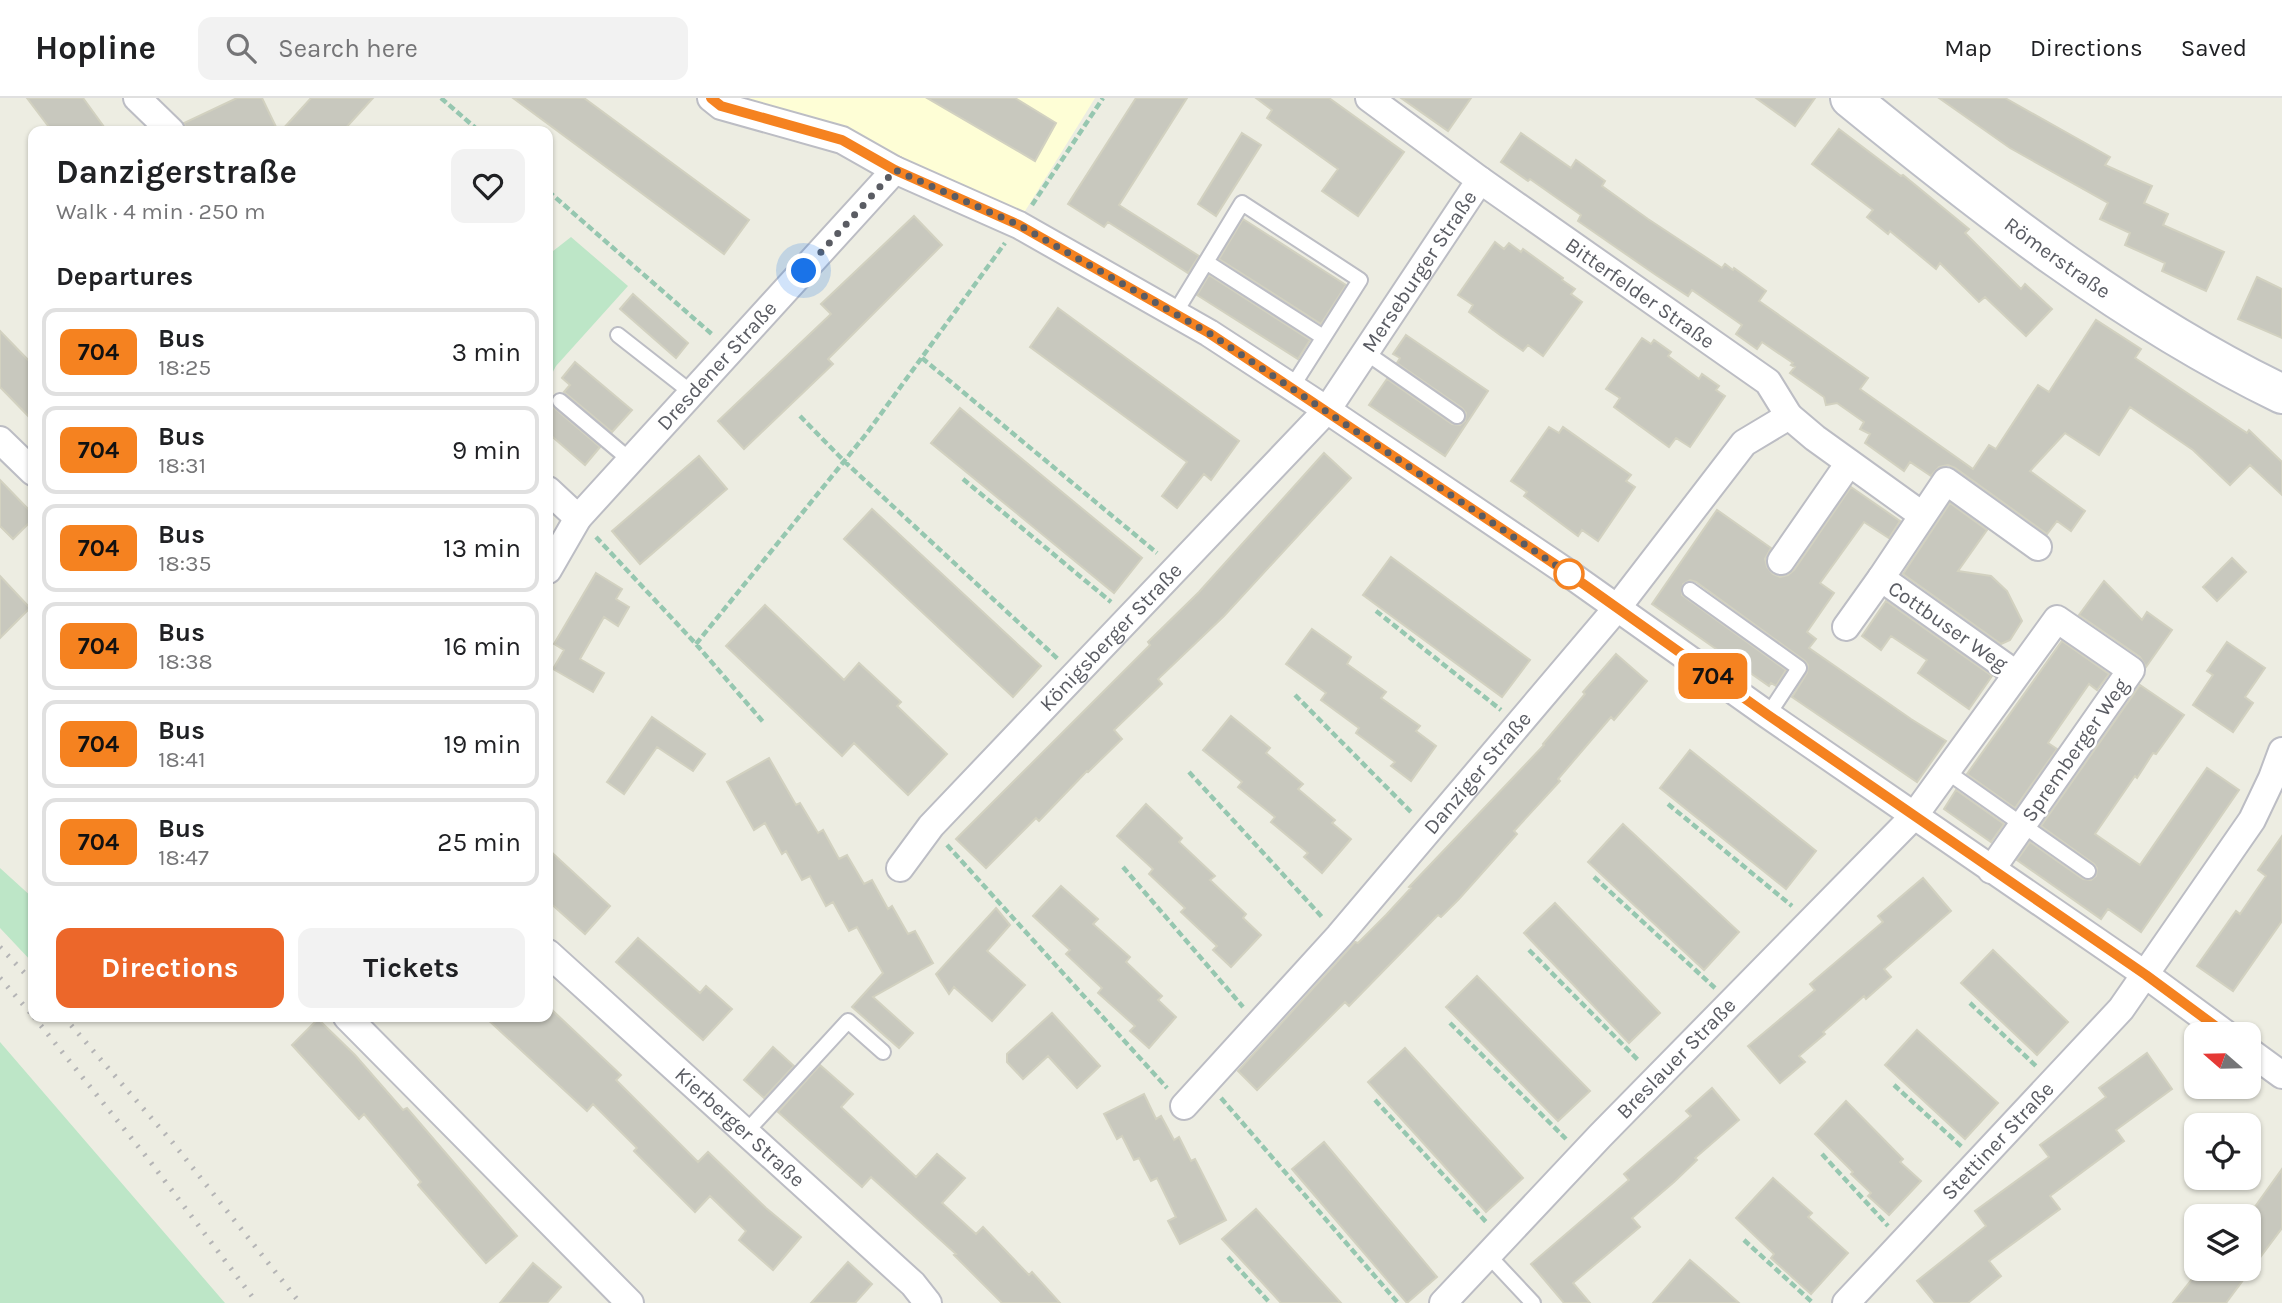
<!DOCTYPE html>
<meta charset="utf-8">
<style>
:root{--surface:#fff;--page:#f2f2f2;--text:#202124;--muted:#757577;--line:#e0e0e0;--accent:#ec672a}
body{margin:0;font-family:Karla,sans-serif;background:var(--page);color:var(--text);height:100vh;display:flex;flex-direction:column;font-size:26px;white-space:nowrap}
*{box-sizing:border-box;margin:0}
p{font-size:23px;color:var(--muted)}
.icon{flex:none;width:38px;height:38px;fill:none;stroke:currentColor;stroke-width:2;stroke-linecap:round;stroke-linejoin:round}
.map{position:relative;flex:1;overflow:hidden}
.side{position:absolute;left:28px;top:28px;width:525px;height:896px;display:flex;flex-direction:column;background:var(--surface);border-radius:14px;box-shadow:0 2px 5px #0004}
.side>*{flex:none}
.badge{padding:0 14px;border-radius:10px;font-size:24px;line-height:46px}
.needle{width:46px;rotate:290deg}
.buttons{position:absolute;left:2184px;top:924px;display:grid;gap:14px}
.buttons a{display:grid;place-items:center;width:77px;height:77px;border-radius:14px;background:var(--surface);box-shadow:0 2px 5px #0004;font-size:35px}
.you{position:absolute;width:35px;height:35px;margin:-18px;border:5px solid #fff;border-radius:50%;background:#1a73e8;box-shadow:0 0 0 10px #1a73e833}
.map>.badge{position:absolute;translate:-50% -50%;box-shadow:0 0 0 4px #fff}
h2{padding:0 28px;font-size:26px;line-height:63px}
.round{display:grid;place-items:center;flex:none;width:74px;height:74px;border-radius:14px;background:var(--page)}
.overview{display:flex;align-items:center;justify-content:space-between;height:119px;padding:0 28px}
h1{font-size:33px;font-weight:700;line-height:52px}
.action{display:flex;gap:14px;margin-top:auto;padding:14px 28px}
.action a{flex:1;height:80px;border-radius:14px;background:var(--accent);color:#fff;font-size:28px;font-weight:700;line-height:80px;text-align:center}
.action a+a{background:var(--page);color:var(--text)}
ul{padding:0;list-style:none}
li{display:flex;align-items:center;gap:21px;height:88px;margin:0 14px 10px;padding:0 14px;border:4px solid var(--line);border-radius:14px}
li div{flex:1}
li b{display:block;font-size:26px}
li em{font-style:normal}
li .badge{min-width:77px;font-weight:700;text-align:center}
header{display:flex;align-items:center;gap:42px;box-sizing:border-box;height:98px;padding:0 35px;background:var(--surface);border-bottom:2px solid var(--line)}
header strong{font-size:33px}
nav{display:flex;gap:38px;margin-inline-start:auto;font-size:24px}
.search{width:490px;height:63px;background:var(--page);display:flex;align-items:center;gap:18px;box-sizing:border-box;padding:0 24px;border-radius:14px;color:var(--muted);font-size:26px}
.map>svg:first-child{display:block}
.commercial{fill:#fefed6}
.green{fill:#bde6c7}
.building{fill:#c8c8be;stroke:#d2d1c0;stroke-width:2}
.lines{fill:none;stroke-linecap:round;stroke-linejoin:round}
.lane-casing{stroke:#bcbdc4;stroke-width:18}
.street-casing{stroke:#bcbdc4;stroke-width:30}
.secondary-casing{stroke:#bcbec6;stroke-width:42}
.path{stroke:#96c7b0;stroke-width:4.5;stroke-dasharray:7 3.5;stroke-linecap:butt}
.lane{stroke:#fff;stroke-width:14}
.street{stroke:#fff;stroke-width:26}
.secondary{stroke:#fff;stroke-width:38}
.rail{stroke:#b5b5b6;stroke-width:5;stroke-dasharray:2 9;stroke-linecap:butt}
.line-casing{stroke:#fff;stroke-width:16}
.line{stroke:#f58220;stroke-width:10}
.walk{stroke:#5a5c63;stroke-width:7;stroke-dasharray:0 12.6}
.stop-dot{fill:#fff;stroke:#f58220;stroke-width:3.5}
.labels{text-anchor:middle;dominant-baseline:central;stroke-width:5;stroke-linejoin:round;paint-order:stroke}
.street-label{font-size:21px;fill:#5a5c63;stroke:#fff}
</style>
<header>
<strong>Hopline</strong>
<div class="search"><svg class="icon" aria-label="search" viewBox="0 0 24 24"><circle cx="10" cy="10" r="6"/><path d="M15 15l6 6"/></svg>Search here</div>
<nav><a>Map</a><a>Directions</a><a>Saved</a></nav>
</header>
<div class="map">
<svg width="2282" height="1205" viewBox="0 0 2282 1205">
<rect width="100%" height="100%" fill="#edede2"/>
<path class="commercial" d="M 748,0 L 1095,0 L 1022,118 Z"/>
<path class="green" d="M 571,139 L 628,188 L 556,268 L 548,283 L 548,157 Z
M 0,770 L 33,800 L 33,865 L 0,830 Z
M 0,944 L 225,1205 L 0,1205 Z"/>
<path class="building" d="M 27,0 L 83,0 L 107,33 L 52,33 Z
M 237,0 L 262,0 L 278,33 L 186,33 L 184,25 Z
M 311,0 L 373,0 L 343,33 L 281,33 Z
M 513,0 L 584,0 L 749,122 L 724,156 Z
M 927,0 L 1015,0 L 1056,25 L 1035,63 Z
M 1136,0 L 1187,0 L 1119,107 L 1199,158 L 1188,175 L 1108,124 L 1104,129 L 1068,106 Z
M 1256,0 L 1329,0 L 1404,54 L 1358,118 L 1322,93 L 1338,71 L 1267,20 L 1272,12 Z
M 1401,0 L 1471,0 L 1448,33 Z
M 1756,0 L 1815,0 L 1795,28 Z
M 1939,0 L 2005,0 L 2110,59 L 2105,67 L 2152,88 L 2144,105 L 2168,116 L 2163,127 L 2224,154 L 2206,193 L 2162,173 L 2165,165 L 2125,147 L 2130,135 L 2100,121 L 2108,105 L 2010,50 Z
M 1839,31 L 1901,78 L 1903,77 L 1969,131 L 1965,135 L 2021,191 L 2025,186 L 2052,211 L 2026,238 L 1985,199 L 1979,204 L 1940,165 L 1936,171 L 1890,133 L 1888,136 L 1867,119 L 1873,112 L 1812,66 Z
M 1242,35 L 1261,47 L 1216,118 L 1198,106 Z
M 1521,35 L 1571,70 L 1576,62 L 1605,83 L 1602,88 L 1648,121 L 1722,170 L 1725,166 L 1733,172 L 1734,170 L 1766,193 L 1759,203 L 1868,280 L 1860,291 L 1973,371 L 1989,347 L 1996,351 L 2038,287 L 2049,294 L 2096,222 L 2141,251 L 2135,260 L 2247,335 L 2249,332 L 2282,364 L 2282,397 L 2250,367 L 2230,387 L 2193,352 L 2130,309 L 2099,357 L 2065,335 L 2030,373 L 2085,413 L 2071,433 L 2057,423 L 2047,436 L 1955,370 L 1948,367 L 1939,369 L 1931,378 L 1910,364 L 1904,373 L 1865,345 L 1870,336 L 1860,331 L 1864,324 L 1837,305 L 1826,307 L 1824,299 L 1790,275 L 1795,269 L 1791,267 L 1793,265 L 1762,244 L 1757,251 L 1736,236 L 1742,227 L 1692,192 L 1688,198 L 1656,177 L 1578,123 L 1581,117 L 1530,81 L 1528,83 L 1501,64 Z
M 914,118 L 942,147 L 828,261 L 833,266 L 744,351 L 718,323 L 831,216 L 821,206 Z
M 1243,121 L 1346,187 L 1321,226 L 1219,161 Z
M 1495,144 L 1504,151 L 1509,145 L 1521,154 L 1523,151 L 1563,180 L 1562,182 L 1575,191 L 1571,196 L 1582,204 L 1543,258 L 1528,247 L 1523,253 L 1500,237 L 1469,214 L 1473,207 L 1458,197 Z
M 1209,177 L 1310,242 L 1298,261 L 1197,197 Z
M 2257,179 L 2282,191 L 2282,240 L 2238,221 Z
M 633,196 L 688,245 L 676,260 L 620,211 Z
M 1058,210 L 1239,343 L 1211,382 L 1204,376 L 1177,410 L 1162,398 L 1187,364 L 1030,249 Z
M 0,233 L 33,267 L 33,323 L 0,289 Z
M 1406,237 L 1488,293 L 1445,358 L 1369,307 L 1387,281 L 1452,326 L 1460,327 L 1465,323 L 1466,315 L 1462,310 L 1397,265 L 1400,260 L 1393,256 Z
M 1642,240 L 1651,246 L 1654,242 L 1671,254 L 1668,258 L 1699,281 L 1702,276 L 1719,288 L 1716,292 L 1725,298 L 1690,349 L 1676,340 L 1669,349 L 1614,309 L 1620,300 L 1606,291 Z
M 575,264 L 632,312 L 612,334 L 564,294 L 570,287 L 562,280 Z
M 552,308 L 600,349 L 585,367 L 548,335 L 548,313 Z
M 960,310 L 1142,460 L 1114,495 L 931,345 Z
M 1549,329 L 1559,335 L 1563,329 L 1631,377 L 1626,383 L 1635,389 L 1598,443 L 1582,432 L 1578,438 L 1524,398 L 1527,394 L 1511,383 Z
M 1324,355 L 1351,380 L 1224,518 L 1158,581 L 1162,586 L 1114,632 L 1122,641 L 1088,674 L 1087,673 L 1039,723 L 1036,720 L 986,770 L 956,741 L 1150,547 L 1148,544 L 1199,494 Z
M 699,358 L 727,391 L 640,466 L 612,433 Z
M 0,382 L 33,416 L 33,421 L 13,441 L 0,428 Z
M 1851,389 L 1900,423 L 1889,440 L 1864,424 L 1820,485 L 1834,495 L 1807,534 L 1816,541 L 1809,550 L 1911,621 L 1946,643 L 1917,684 L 1792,599 L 1807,575 L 1808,567 L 1805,563 L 1696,484 L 1690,482 L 1683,486 L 1682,497 L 1786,572 L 1776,588 L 1771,585 L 1769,588 L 1652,506 L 1717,412 L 1771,450 L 1765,461 L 1767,469 L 1773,476 L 1780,479 L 1788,477 L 1794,472 Z
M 1950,405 L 1987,432 L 1958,473 L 1991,478 L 2007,493 L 2022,523 L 2010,542 L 2001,546 L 1903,476 Z
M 872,411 L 1041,568 L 1013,599 L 844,441 Z
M 1391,459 L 1530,562 L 1502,599 L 1363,497 Z
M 2232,460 L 2246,474 L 2217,503 L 2203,489 Z
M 596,475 L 622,491 L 616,501 L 629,509 L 618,528 L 604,519 L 580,561 L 604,575 L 593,594 L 553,571 L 564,552 L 554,546 Z
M 0,478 L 30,510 L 0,540 Z
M 2104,483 L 2142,522 L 2147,514 L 2172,532 L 2146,569 L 2140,559 L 2079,517 Z
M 1886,503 L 1992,578 L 1969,611 L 1918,575 L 1927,562 L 1891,538 L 1881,552 L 1862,538 Z
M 765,507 L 844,582 L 859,565 L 901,604 L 897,608 L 947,656 L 908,697 L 854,645 L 842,658 L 726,548 Z
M 1312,531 L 1351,559 L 1347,566 L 1386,594 L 1381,600 L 1420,628 L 1416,633 L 1436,648 L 1411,683 L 1391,668 L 1395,664 L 1356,635 L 1359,630 L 1321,602 L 1326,595 L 1286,566 Z
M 2062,543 L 2109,576 L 2097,592 L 2089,586 L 2048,645 L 2057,651 L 2015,710 L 1967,676 Z
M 2227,544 L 2265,570 L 2245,599 L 2253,605 L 2233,634 L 2193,607 L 2213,577 L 2207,573 Z
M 1616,556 L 1647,583 L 1614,622 L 1611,619 L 1558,681 L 1560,683 L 1514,733 L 1517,736 L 1459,801 L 1441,819 L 1438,817 L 1349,908 L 1345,904 L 1257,992 L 1238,973 L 1355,844 L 1358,845 L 1386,817 L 1411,790 L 1409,789 L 1544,647 L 1543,646 L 1585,596 L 1583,594 Z
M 2140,587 L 2184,617 L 2156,656 L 2153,655 L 2137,680 L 2135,678 L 2095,736 L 2140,767 L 2207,670 L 2239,692 L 2141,834 L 2108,811 L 2101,821 L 2017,762 L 2030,744 L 2083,781 L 2091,782 L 2096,778 L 2097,770 L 2094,766 L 2041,728 Z
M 1231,618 L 1270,650 L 1266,655 L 1303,686 L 1298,691 L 1335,722 L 1332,725 L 1351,741 L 1322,775 L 1304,759 L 1308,755 L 1271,724 L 1275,719 L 1238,689 L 1242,684 L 1203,652 Z
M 652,619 L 705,656 L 693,673 L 657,649 L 624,696 L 607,684 Z
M 1690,652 L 1816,753 L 1786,791 L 1660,690 Z
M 769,660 L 796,707 L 800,705 L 818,735 L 823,732 L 839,761 L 847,757 L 864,786 L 872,782 L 888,811 L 892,808 L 908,836 L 915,833 L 933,865 L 873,899 L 913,935 L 899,950 L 852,909 L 883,875 L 857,829 L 849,833 L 833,804 L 826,808 L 810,778 L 802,782 L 786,753 L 782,756 L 765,725 L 754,732 L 727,684 Z
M 1956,692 L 2004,726 L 1991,744 L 1944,711 Z
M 1146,706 L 1182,740 L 1179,744 L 1215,778 L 1210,782 L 1246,816 L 1243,820 L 1261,837 L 1231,869 L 1213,852 L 1217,848 L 1181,814 L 1185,810 L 1149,776 L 1153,771 L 1117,738 Z
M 1623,726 L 1739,834 L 1704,872 L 1588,764 Z
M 2282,738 L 2282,823 L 2233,893 L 2197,868 L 2236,813 L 2240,816 L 2266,778 L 2258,772 Z
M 548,751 L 610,808 L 585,836 L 548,803 Z
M 1923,780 L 1951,813 L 1884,871 L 1891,879 L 1866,901 L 1864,898 L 1823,934 L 1825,936 L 1799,958 L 1805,964 L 1780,985 L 1748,948 L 1815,892 L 1810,886 L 1883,824 L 1878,818 Z
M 1061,788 L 1098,821 L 1093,826 L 1130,859 L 1126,864 L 1162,898 L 1158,902 L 1176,919 L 1149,950 L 1130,933 L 1135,928 L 1098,895 L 1102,890 L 1066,856 L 1070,852 L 1033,818 Z
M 1555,805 L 1660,915 L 1629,945 L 1524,835 Z
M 996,810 L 1010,827 L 987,853 L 1025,887 L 992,923 L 954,889 L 949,896 L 936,876 Z
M 638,840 L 700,895 L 706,888 L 732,911 L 703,942 L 616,864 Z
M 1993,852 L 2068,924 L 2037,957 L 1961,885 Z
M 1477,878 L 1590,993 L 1558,1023 L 1446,909 Z
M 551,911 L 621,977 L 616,982 L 698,1064 L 708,1054 L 766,1110 L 801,1139 L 773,1172 L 739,1142 L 746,1133 L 710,1098 L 695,1114 L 634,1053 L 637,1050 L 593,1006 L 587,1013 L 485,919 L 548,919 Z
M 1052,915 L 1100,968 L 1077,990 L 1048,958 L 1023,981 L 1007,964 L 1007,956 Z
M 318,921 L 355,957 L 403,1012 L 407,1010 L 517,1138 L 486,1165 L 418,1087 L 421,1084 L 364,1016 L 359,1021 L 292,947 Z
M 1917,932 L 1998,1005 L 1965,1041 L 1885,967 Z
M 773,949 L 794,968 L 764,1000 L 744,982 Z
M 1405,950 L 1523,1080 L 1486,1114 L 1368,984 Z
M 2147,955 L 2172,991 L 2116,1032 L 2124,1043 L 2050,1098 L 2060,1111 L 1989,1163 L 2001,1178 L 1968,1205 L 1935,1205 L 1917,1183 L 1986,1128 L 1975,1113 L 2049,1059 L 2040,1047 L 2106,999 L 2099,990 Z
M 820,967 L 853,996 L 841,1009 L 916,1079 L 937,1056 L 965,1080 L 942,1105 L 976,1136 L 983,1129 L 1029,1177 L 1032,1174 L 1060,1205 L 1002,1205 L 954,1157 L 956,1156 L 871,1079 L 862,1089 L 778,1014 Z
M 1712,990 L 1739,1022 L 1695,1060 L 1697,1062 L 1674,1084 L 1632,1120 L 1640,1129 L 1573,1185 L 1590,1205 L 1564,1205 L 1531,1166 L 1629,1082 L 1624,1076 L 1691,1018 L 1686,1013 Z
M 1144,996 L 1156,1021 L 1161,1018 L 1174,1042 L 1179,1039 L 1191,1063 L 1195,1061 L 1226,1122 L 1180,1146 L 1168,1123 L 1176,1119 L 1157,1080 L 1151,1083 L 1139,1060 L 1134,1062 L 1122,1038 L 1117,1041 L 1104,1016 Z
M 1846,1003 L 1903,1061 L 1900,1064 L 1921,1083 L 1889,1117 L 1868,1098 L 1871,1095 L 1851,1076 L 1853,1074 L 1815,1036 Z
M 1324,1044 L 1437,1179 L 1407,1205 L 1292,1071 Z
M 2282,1071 L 2282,1130 L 2226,1205 L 2173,1205 L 2200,1171 L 2249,1171 L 2249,1117 Z
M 1773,1080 L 1812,1115 L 1808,1119 L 1848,1155 L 1811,1196 L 1771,1160 L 1774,1156 L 1736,1120 Z
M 1256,1111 L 1274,1131 L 1341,1205 L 1281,1205 L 1222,1141 Z
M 1690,1162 L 1711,1180 L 1739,1205 L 1653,1205 Z
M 848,1164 L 872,1186 L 855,1205 L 811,1205 Z
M 533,1165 L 561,1189 L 547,1205 L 500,1205 Z"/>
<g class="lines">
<defs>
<path id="lane" d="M 1206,164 L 1323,239
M 1175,215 L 1242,105 L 1360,182 L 1292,289
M 618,237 L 692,295
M 1365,254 L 1457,318
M 560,303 L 630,362
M 1690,492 L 1799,570 L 1768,617
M 1946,673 L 2088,773
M 746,1034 L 848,923 L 883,954
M 1488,1157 L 1533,1205"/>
<g id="street">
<path d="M 137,0 L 171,33"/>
<path d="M 711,0 L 721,8 L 842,42 L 895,72 L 1019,127 L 1209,235 L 1327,312 L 1568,475 L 1768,617 L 2146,877 L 2226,936"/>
<path d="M 1789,318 L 1815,340 L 1922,417"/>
<path d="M 0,342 L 33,374"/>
<path d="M 548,392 L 578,420"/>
<path d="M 1781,463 L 1849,365"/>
<path id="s1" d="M 548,472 L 578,420 L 895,72"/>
<path d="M 1846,529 L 1881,480"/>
<path d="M 2016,576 L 1881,480 L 1946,383 L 2038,449"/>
<path id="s2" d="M 900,770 L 931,728 L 1327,312 L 1480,82 L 1369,0"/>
<path id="s3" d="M 548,855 L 913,1186 L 928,1205"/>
<path d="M 347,919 L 630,1205"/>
<path d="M 2249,953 L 2282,977"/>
<path id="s4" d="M 1184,1008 L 1339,838 L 1617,510 L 1744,345 L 1789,318 L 1768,284 L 1480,82"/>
<path id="s5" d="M 1443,1205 L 1600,1038 L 1914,718 L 2057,521 L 2131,572 L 1991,772"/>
<path id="s6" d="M 1846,1205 L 2121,911 L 2252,722 L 2272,680 L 2282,653"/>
</g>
<g id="secondary">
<path id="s7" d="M 1850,0 C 1985,110 2125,220 2282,296"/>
</g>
</defs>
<use href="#lane" class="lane-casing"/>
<use href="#street" class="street-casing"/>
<use href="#secondary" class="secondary-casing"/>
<path class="path" d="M 441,0 L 479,33
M 548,93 L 714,238
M 1032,107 L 1103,0
M 922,260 L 1157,455
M 800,318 L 844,363 L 1059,562
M 963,381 L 1111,504
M 596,439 L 696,546 L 764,625
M 1376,513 L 1501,612
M 696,546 L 867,335 L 1005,145
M 1295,597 L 1413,716
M 1189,674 L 1322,819
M 1668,706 L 1792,808
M 947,747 L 1167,990
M 1123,769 L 1243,909
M 1594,779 L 1715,890
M 1529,852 L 1639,963
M 1970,905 L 2037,969
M 1450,925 L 1566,1041
M 1894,987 L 1962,1049
M 1221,1000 L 1398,1205
M 1375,1002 L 1487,1125
M 1822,1056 L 1888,1128
M 1744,1142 L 1813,1205
M 1228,1159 L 1270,1205"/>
<use href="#lane" class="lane"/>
<use href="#street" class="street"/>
<use href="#secondary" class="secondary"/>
<path class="rail" d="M 0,849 L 33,884
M 0,880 L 33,918
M 34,919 L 149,1062 L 257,1205
M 64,919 L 173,1045 L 300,1205"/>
</g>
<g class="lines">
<defs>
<path id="line" d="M 711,0 L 721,8 L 842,42 L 895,72 L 1019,127 L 1209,235 L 1568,475 L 1768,617 L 2146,877 L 2226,936"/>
</defs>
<use href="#line" class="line-casing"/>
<use href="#line" class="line"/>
<path class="walk" d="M 804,173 L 895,72 L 1019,127 L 1209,235 L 1569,476"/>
</g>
<circle class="stop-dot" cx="1569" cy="476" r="14"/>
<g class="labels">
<g class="street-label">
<text stroke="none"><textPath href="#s7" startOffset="262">Römerstraße</textPath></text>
<text stroke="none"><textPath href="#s2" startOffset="793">Merseburger Straße</textPath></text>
<text transform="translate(1640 195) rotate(35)">Bitterfelder Straße</text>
<text stroke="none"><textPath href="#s1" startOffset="266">Dresdener Straße</textPath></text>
<text transform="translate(1948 528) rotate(35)">Cottbuser Weg</text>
<text stroke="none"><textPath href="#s2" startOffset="313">Königsberger Straße</textPath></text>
<text transform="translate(2075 652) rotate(-55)">Spremberger Weg</text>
<text stroke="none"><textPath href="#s4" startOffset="444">Danziger Straße</textPath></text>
<text stroke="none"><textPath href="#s5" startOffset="338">Breslauer Straße</textPath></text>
<text stroke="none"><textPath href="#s3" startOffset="259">Kierberger Straße</textPath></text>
<text stroke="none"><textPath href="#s6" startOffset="222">Stettiner Straße</textPath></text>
</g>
</g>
</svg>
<div class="buttons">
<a><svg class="needle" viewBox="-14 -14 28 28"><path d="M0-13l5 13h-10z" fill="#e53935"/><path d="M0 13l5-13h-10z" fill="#757577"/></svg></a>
<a><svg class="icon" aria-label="locate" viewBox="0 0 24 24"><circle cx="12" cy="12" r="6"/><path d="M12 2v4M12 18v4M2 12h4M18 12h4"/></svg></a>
<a><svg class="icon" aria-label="layers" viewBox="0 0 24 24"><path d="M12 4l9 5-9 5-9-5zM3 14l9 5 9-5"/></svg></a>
</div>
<div class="you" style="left:804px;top:173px"></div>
<b class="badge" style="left:1713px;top:578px;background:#f58220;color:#111">704</b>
<section class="side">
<div class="overview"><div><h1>Danzigerstraße</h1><p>Walk · 4 min · 250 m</p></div><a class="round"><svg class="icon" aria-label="heart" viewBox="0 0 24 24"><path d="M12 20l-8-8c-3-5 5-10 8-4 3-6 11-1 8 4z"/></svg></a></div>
<h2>Departures</h2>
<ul>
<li><span class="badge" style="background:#f58220;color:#111">704</span><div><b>Bus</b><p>18:25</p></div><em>3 min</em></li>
<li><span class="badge" style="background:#f58220;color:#111">704</span><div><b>Bus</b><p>18:31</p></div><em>9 min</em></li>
<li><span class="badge" style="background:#f58220;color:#111">704</span><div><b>Bus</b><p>18:35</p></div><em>13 min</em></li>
<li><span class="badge" style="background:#f58220;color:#111">704</span><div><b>Bus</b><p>18:38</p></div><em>16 min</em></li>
<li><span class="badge" style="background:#f58220;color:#111">704</span><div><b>Bus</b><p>18:41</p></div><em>19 min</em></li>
<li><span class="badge" style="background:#f58220;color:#111">704</span><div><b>Bus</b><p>18:47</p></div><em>25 min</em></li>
</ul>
<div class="action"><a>Directions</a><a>Tickets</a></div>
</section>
</div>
